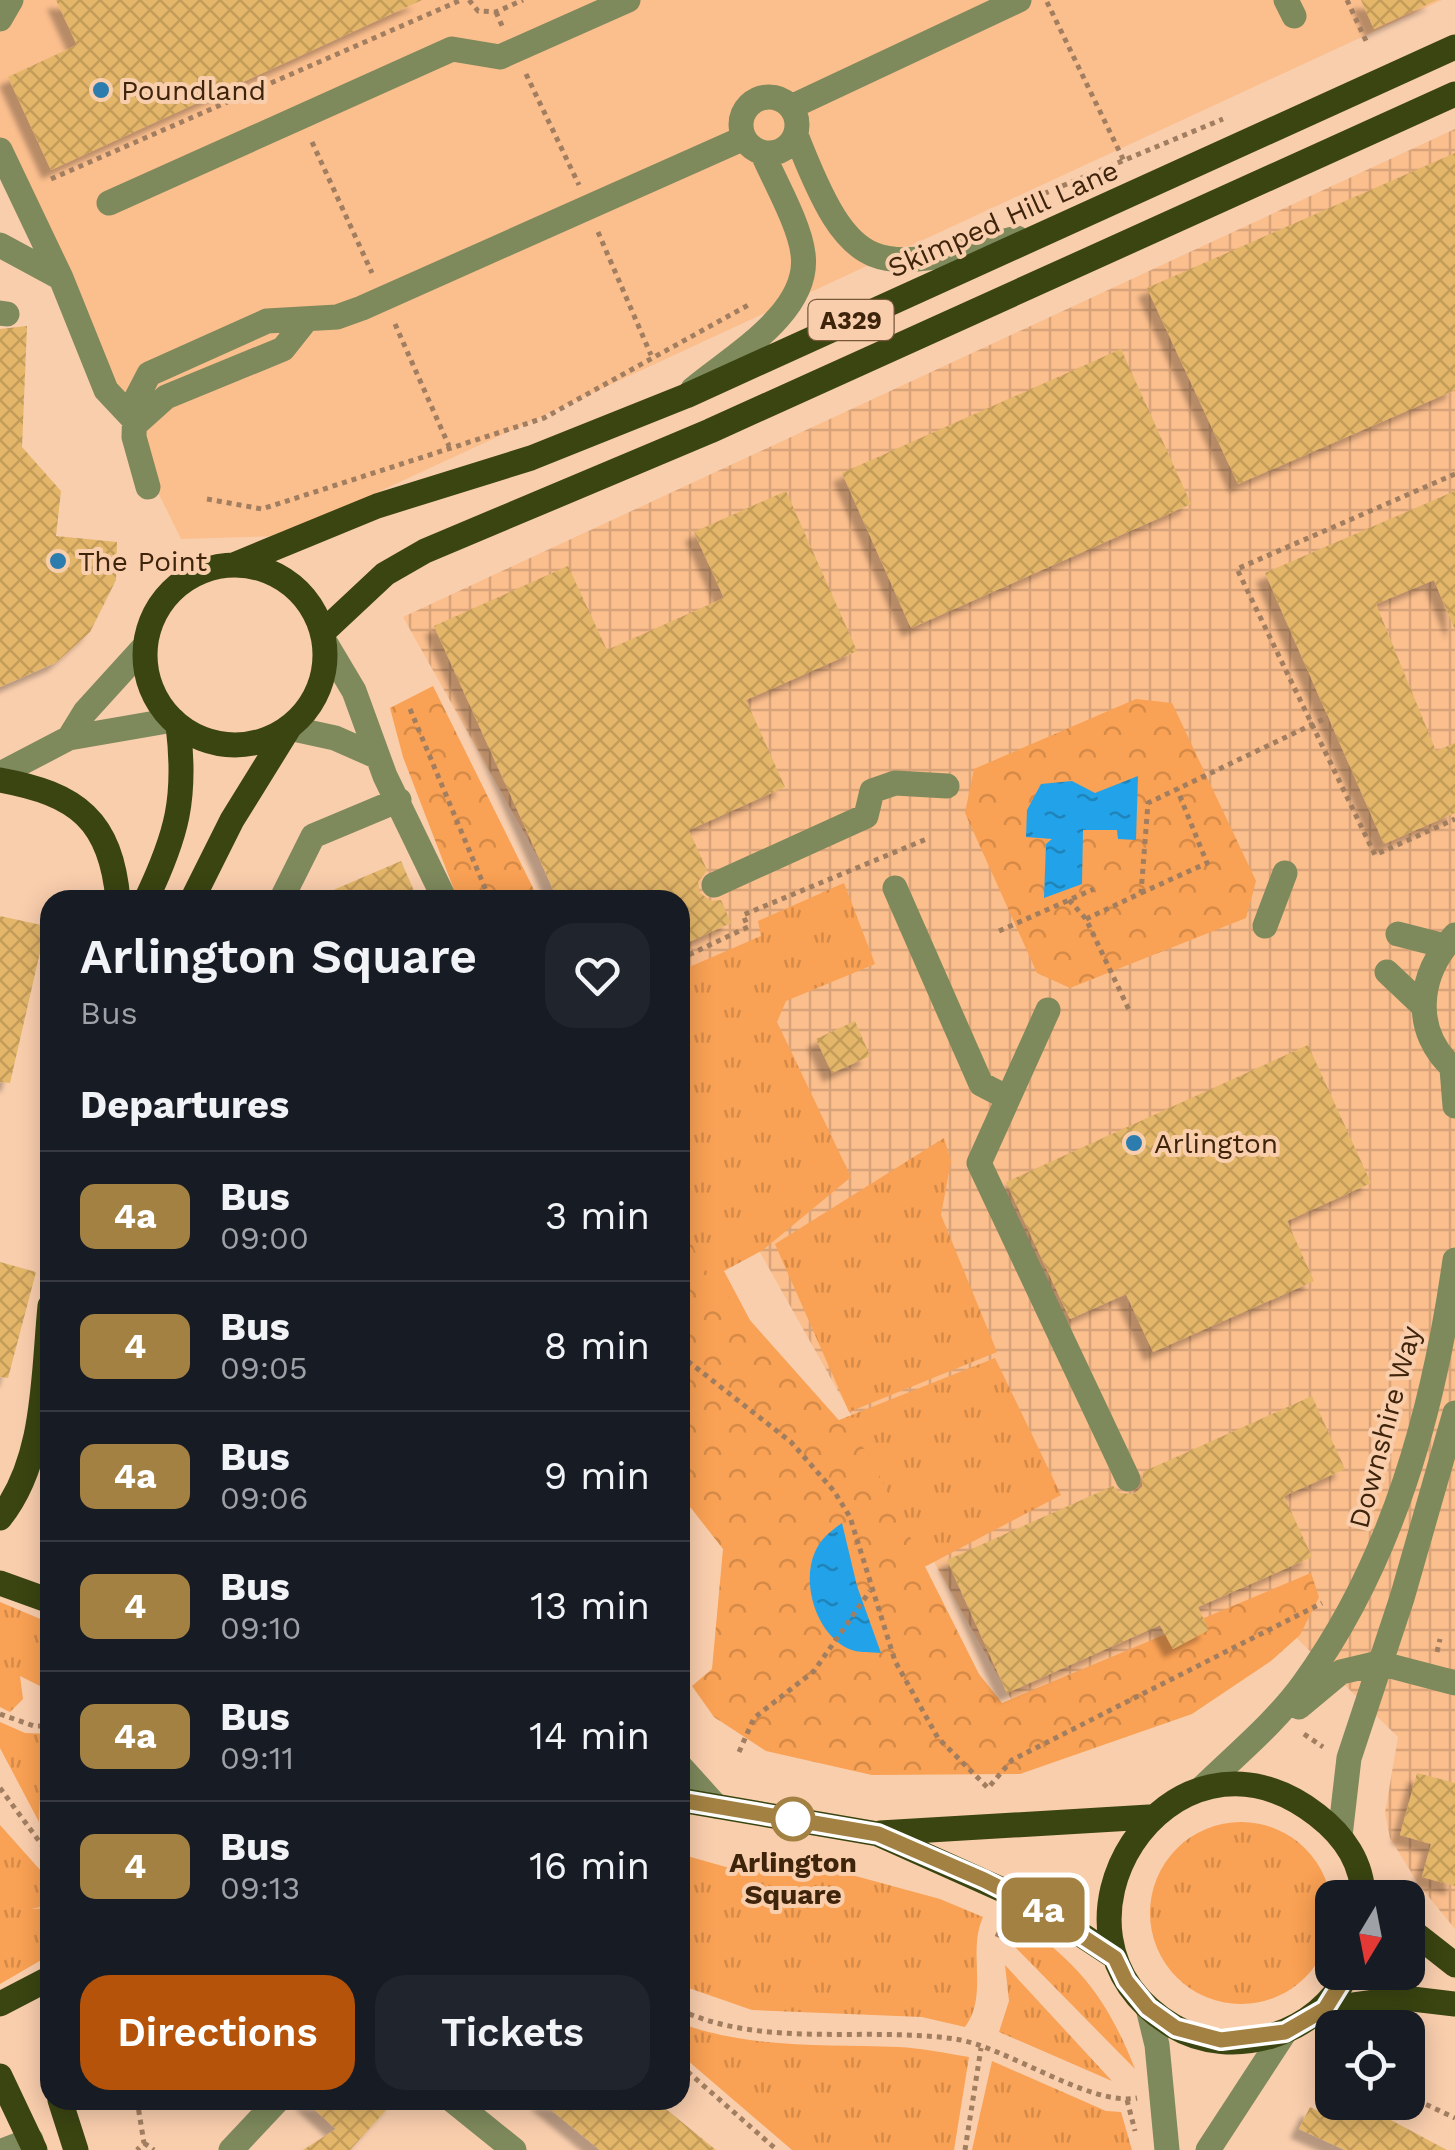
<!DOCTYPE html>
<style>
:root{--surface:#171b24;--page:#20242c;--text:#f1f3f6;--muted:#9ea1a6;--line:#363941;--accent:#b45309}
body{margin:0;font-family:"Work Sans",sans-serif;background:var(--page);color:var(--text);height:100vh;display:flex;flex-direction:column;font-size:38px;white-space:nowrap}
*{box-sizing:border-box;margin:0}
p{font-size:32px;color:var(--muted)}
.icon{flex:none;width:55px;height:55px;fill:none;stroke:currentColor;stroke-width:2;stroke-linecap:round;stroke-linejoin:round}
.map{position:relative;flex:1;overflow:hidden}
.panel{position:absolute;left:40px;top:890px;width:650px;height:1220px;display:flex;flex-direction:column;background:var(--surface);border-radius:30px;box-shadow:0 5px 25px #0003}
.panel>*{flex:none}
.badge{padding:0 20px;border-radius:15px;font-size:35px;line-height:65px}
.needle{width:65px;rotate:190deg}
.buttons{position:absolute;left:1315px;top:1880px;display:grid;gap:20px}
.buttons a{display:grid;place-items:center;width:110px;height:110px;border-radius:20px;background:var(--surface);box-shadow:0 5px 25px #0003;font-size:50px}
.map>.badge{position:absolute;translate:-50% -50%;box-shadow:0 0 0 5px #fff}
h2{padding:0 40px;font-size:38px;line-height:90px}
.round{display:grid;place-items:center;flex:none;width:105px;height:105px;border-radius:30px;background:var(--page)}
.headline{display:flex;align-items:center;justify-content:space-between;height:170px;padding:0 40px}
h1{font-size:48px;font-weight:600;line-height:75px}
.cta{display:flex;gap:20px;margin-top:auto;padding:20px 40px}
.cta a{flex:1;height:115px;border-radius:30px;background:var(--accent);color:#fff;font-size:40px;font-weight:600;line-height:115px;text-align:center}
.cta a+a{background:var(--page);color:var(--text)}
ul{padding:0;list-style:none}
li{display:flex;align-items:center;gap:30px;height:130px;padding:0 40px;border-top:2px solid var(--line)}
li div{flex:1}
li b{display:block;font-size:38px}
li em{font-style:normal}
li .badge{min-width:110px;font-weight:700;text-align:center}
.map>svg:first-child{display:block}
.built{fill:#fbbe8d}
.industrial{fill:url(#industrial-grid)}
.grass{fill:url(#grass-tufts)}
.park{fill:url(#park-crowns)}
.water{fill:url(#water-ripples)}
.building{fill:url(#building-cross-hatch);filter:url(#shadow)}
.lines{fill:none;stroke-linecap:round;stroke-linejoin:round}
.path{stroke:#a27e61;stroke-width:5;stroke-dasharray:5 5;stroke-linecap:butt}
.minor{stroke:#7e895c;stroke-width:25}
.major{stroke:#3a4511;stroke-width:25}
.line-casing{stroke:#fff;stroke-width:22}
.line{stroke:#a38142;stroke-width:15}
.poi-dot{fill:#2c7dae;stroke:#f9cead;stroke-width:4}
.stop-dot{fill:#fff;stroke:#a38142;stroke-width:5}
.labels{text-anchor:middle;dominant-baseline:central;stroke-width:8;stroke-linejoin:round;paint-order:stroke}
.shield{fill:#f9cead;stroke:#77573c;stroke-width:2.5}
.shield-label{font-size:25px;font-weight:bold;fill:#3f240c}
.poi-label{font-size:28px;fill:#3f240c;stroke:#f9cead;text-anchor:start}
.street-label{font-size:28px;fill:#3f240c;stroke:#f9cead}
.stop-label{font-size:28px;font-weight:bold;fill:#3f240c;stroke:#f9cead}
</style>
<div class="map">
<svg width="1455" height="2150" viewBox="0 0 1455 2150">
<defs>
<pattern id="industrial-grid" width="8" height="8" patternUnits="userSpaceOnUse" patternTransform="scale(2.5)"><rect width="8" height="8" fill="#fbbe8d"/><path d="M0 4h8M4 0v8" fill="none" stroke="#d8a378"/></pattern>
<pattern id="grass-tufts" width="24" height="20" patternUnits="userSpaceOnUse" patternTransform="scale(2.5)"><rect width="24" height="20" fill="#f9a154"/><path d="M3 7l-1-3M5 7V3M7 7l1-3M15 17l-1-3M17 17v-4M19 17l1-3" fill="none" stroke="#d68a48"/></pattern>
<pattern id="park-crowns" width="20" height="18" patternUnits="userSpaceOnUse" patternTransform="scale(2.5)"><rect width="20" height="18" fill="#f9a154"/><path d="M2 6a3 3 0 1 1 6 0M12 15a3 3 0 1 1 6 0" fill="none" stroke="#d68a48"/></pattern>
<pattern id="water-ripples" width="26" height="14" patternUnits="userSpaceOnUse" patternTransform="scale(2.5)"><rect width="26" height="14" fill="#22a2e8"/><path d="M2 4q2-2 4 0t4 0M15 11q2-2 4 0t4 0" fill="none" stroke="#1f84ba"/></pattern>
<pattern id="building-cross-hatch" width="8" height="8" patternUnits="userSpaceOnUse" patternTransform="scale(2.5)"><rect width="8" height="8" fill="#e3b669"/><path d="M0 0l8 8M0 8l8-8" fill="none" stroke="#c49c5a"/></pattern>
<filter id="shadow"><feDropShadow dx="-9" dy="9" stdDeviation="2.5" flood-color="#0004"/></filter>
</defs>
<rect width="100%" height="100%" fill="#f9cead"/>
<path class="built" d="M 0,0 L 1442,0 L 283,536 L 181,539 L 0,171 Z"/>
<path class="industrial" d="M 1455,129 L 1455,1929 L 1419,1885 L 1390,1838 L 1385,1813 L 1398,1737 L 1277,1619 L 1037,1745 L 680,1110 L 680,900 L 562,900 L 403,617 Z"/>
<path class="grass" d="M 844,883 L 875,964 L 786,1001 L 777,1022 L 851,1177 L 763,1250 L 724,1271 L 809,1432 L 995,1358 L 1061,1495 L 894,1583 L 680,1332 L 680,971 L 761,936 L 758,921 Z
M 944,1138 L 951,1161 L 941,1215 L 997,1352 L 849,1412 L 775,1244 Z
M 0,1602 L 50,1623 L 50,1691 L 20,1676 L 23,1699 L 10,1712 L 0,1707 Z
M 0,1722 L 25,1733 L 50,1734 L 41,1773 L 39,1822 L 0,1748 Z
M1150 1913a91 91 0 1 1 182 0a91 91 0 1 1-182 0Z
M 0,1825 L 50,1881 L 50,1905 L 31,1909 L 50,1908 L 50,1955 L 0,1984 Z
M 680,1854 L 726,1867 L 815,1865 L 940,1899 L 983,1917 C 967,1952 989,1995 965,2027 L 922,2017 L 752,2010 L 680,1985 Z
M 1014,1918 C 1079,1963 1106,1996 1135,2069 L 1013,1945 L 1008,1932 Z
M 1005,1965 L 1112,2081 L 999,2032 L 1009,2001 Z
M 680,2023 C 749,2049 825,2044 898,2047 C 921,2048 945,2053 969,2057 L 954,2150 L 792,2150 L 680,2054 Z
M 992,2061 L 1106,2111 L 1121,2112 L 1132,2150 L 972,2150 Z"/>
<path class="park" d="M 433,686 L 539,900 L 458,900 L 403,757 L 390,708 Z
M 1136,699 L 1172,703 L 1256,881 L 1246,918 L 1070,988 L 1037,973 L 965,813 L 974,769 Z
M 680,1216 L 701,1265 L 868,1453 L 979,1674 L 1002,1703 L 1311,1573 L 1319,1597 L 1300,1635 L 1271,1661 L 1192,1714 L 1020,1774 L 872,1775 L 766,1751 L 714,1717 L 692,1686 L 712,1669 L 723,1549 L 691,1508 L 680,1503 Z"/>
<path class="water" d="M 1138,776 L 1136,840 L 1118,839 L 1117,830 L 1083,830 L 1082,884 L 1044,898 L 1046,844 L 1052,839 L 1026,837 L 1027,810 L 1041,784 L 1072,781 L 1095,793 Z
M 842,1523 L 857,1586 L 881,1653 C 871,1652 858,1653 849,1649 C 816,1634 801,1583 815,1552 C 821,1538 831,1531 842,1523 Z"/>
<path class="building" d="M 56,0 L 422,0 L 51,170 L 8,77 L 77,45 Z
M 1361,0 L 1437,0 L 1374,29 Z
M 1455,153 L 1455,390 L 1238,484 L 1147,288 Z
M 27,326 L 22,447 L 61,491 L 56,536 L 117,542 L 116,580 L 90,632 L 57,662 L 0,687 L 0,329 Z
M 1121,349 L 1191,504 L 911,628 L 842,473 Z
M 786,491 L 857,651 L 746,700 L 785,787 L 689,830 L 707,870 L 698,882 L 700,893 L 711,901 L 721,900 L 731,923 L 680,946 L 680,900 L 558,900 L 434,626 L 568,566 L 607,650 L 724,598 L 694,532 Z
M 1455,491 L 1455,630 L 1434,580 L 1376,604 L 1436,751 L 1455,743 L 1455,813 L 1384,844 L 1265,573 Z
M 401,861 L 418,900 L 310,900 Z
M 0,916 L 46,926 L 10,1083 L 0,1082 Z
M 855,1021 L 870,1056 L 832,1073 L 816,1039 Z
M 1308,1045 L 1371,1183 L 1287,1221 L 1314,1281 L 1153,1352 L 1126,1294 L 1070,1319 L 1006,1182 Z
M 0,1262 L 36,1272 L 8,1378 L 0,1377 Z
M 1312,1396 L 1345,1469 L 1284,1496 L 1312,1557 L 1198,1607 L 1209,1630 L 1173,1649 L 1160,1625 L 1007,1693 L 947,1560 L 1113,1486 L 1120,1493 L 1134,1494 L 1142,1487 L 1143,1472 Z
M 1417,1773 L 1455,1783 L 1455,1886 L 1422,1877 L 1431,1844 L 1400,1835 Z
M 304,2100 L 395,2100 L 350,2150 L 303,2150 L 336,2129 Z
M 539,2100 L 655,2100 L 716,2150 L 600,2150 Z
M 1342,2102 L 1357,2102 L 1447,2150 L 1345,2150 L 1299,2129 L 1310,2107 L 1334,2119 Z"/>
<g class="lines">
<path class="path" d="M 469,0 L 478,11 L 496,12 L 523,0
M 1347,0 L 1367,43
M 1047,2 L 1124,161
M 496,12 L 503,28
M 526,74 L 579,185
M 312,142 L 372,273
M 51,179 L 461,0
M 1007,209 L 1223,119
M 598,232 L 651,355
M 395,324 L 449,446
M 1455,474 L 1237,569 L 1375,855 L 1455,819
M 207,499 L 262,509 L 544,418 L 752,303
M 410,709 L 490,900
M 1141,893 L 1207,863 L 1177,789
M 1069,900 L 1086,919 L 1130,1012
M 1086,919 L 1141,893 L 1148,803 L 1328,717
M 999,931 L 1094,889
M 680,959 L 748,927 L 743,915 L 929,838
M 680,1355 L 791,1442 L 834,1491 L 850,1517 L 895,1661 L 938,1738 L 988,1788 L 1012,1760 L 1322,1603
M 1437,1652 L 1440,1639
M 0,1714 L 34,1726 L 50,1726
M 1304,1734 L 1323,1747
M 739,1752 L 754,1718 L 814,1671 L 870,1591
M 50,1762 L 43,1794 L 50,1851
M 0,1788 L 50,1856
M 997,1937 L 1004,1922
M 680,2010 C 766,2049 864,2026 955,2039 C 1005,2046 1091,2107 1137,2098
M 1323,2060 L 1332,2064
M 680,2065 L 777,2150
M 1408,2096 L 1455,2118
M 137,2100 L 144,2143 L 137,2150
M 1127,2100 L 1135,2131
M 144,2143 L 154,2150
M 965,2150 L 981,2048"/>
<path class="minor" d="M 1286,0 L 1294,16
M 0,19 L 11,0
M741 125a28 28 0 1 1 56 0a28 28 0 1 1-56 0Z
M 791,107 L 1019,0
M 796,135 C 853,281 874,274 1017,238
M 0,150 L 61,278 L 106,390 L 137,423
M 109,203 L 452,49 L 500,57 L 628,0
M 0,245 L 61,278
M 0,313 L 7,314
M 693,389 C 731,357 811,312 803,254 C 800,225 774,180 762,152
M 137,423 L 166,397 L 283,349 L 306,320
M 148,487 L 134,437 L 135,401 L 149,374 L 267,321 L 337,317 L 362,308 L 744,138
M 326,644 L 354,691 L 385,776 L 445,900
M 289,728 L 335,738 L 378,757
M 69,738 L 85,712 L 145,646
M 0,774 L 69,738 L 173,720
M 714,885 L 866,816 L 872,791 L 895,783 L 947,786
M 895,888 L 981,1084 L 1008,1098
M 281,900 L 313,836 L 399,800
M 1265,926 L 1285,873
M 1398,934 L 1445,946
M 1455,935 C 1417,975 1411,1032 1455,1070
M 1387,972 L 1424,1007
M 1048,1010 L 979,1163 L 1128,1479
M 1452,1069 L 1455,1106
M 1299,1707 L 1341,1672 L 1379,1663 L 1455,1683
M 680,1766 L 716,1806
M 1203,1787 C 1237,1754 1276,1722 1304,1683 C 1393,1560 1434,1409 1455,1260
M 1340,1836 L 1349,1758 L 1402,1598 L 1455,1413
M 1148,2008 L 1157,2045 L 1167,2150
M 452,2100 L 514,2150
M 5,2150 L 31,2140
M 231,2150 L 278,2100
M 1208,2150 L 1285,2032"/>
<path class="major" d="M 236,564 L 377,506 L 531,458 L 686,396 L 1455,47
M145 655a90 90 0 1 1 180 0a90 90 0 1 1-180 0Z
M 323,632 L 385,574 L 425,551 L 710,431 L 1455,94
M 0,780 C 77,794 111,820 118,900
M 146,900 C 177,835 187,798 178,725
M 192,900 L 232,820 L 289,728
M 0,1518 C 46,1460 43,1376 50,1306
M 0,1583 L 50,1601
M 680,1800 L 878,1834 L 1036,1905 L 1115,1957
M 880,1833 L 1149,1817
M 1408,1928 L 1455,1965
M 1348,1972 C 1320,2034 1232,2062 1173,2026 C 1021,1935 1169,1700 1317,1815 C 1343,1835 1363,1863 1363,1898
M 0,2004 L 50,1978
M 1325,2009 L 1404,1998 L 1455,2004
M 0,2076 L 35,2150
M 60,2100 L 76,2150"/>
</g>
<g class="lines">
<defs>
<path id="line" d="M 680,1800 L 878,1834 L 984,1880 L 1036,1906 L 1115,1958 L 1126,1981 L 1148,2008 L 1176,2028 L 1221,2040 L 1285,2032 L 1325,2009 L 1348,1972"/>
</defs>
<use href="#line" class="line-casing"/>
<use href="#line" class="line"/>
</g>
<g class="poi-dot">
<circle cx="101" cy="90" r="10"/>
<circle cx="58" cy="561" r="10"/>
<circle cx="1134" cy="1143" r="10"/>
</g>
<circle class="stop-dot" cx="793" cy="1819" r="20"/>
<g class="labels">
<rect class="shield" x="808.5" y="300" width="85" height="40" rx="8"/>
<g class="shield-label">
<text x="851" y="320">A329</text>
</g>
<g class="poi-label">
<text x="121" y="90">Poundland</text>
<text x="78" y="561">The Point</text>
<text x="1154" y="1143">Arlington</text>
</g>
<g class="street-label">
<text transform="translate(1003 219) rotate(-24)">Skimped Hill Lane</text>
<text transform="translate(1385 1427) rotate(-75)">Downshire Way</text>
</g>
<g class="stop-label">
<text x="793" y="1862">Arlington<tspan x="793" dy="32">Square</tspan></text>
</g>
</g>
</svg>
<div class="buttons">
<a><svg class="needle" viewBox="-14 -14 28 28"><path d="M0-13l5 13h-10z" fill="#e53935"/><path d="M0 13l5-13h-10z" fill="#9ea1a6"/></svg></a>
<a><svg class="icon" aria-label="locate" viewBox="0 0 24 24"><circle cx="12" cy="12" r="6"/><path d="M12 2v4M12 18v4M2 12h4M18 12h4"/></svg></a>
</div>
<b class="badge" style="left:1043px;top:1910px;background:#a38142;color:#fff">4a</b>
<section class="panel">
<div class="headline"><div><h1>Arlington Square</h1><p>Bus</p></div><a class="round"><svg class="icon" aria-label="heart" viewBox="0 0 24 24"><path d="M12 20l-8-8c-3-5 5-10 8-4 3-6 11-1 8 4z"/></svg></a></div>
<h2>Departures</h2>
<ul>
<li><span class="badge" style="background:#a38142;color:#fff">4a</span><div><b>Bus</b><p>09:00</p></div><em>3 min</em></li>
<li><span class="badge" style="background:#a38142;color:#fff">4</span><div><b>Bus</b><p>09:05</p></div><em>8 min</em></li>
<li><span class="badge" style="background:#a38142;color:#fff">4a</span><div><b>Bus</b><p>09:06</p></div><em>9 min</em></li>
<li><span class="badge" style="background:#a38142;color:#fff">4</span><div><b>Bus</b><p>09:10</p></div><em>13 min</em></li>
<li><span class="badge" style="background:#a38142;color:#fff">4a</span><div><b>Bus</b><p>09:11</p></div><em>14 min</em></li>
<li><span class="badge" style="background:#a38142;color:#fff">4</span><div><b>Bus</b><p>09:13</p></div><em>16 min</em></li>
</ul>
<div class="cta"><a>Directions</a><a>Tickets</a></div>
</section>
</div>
